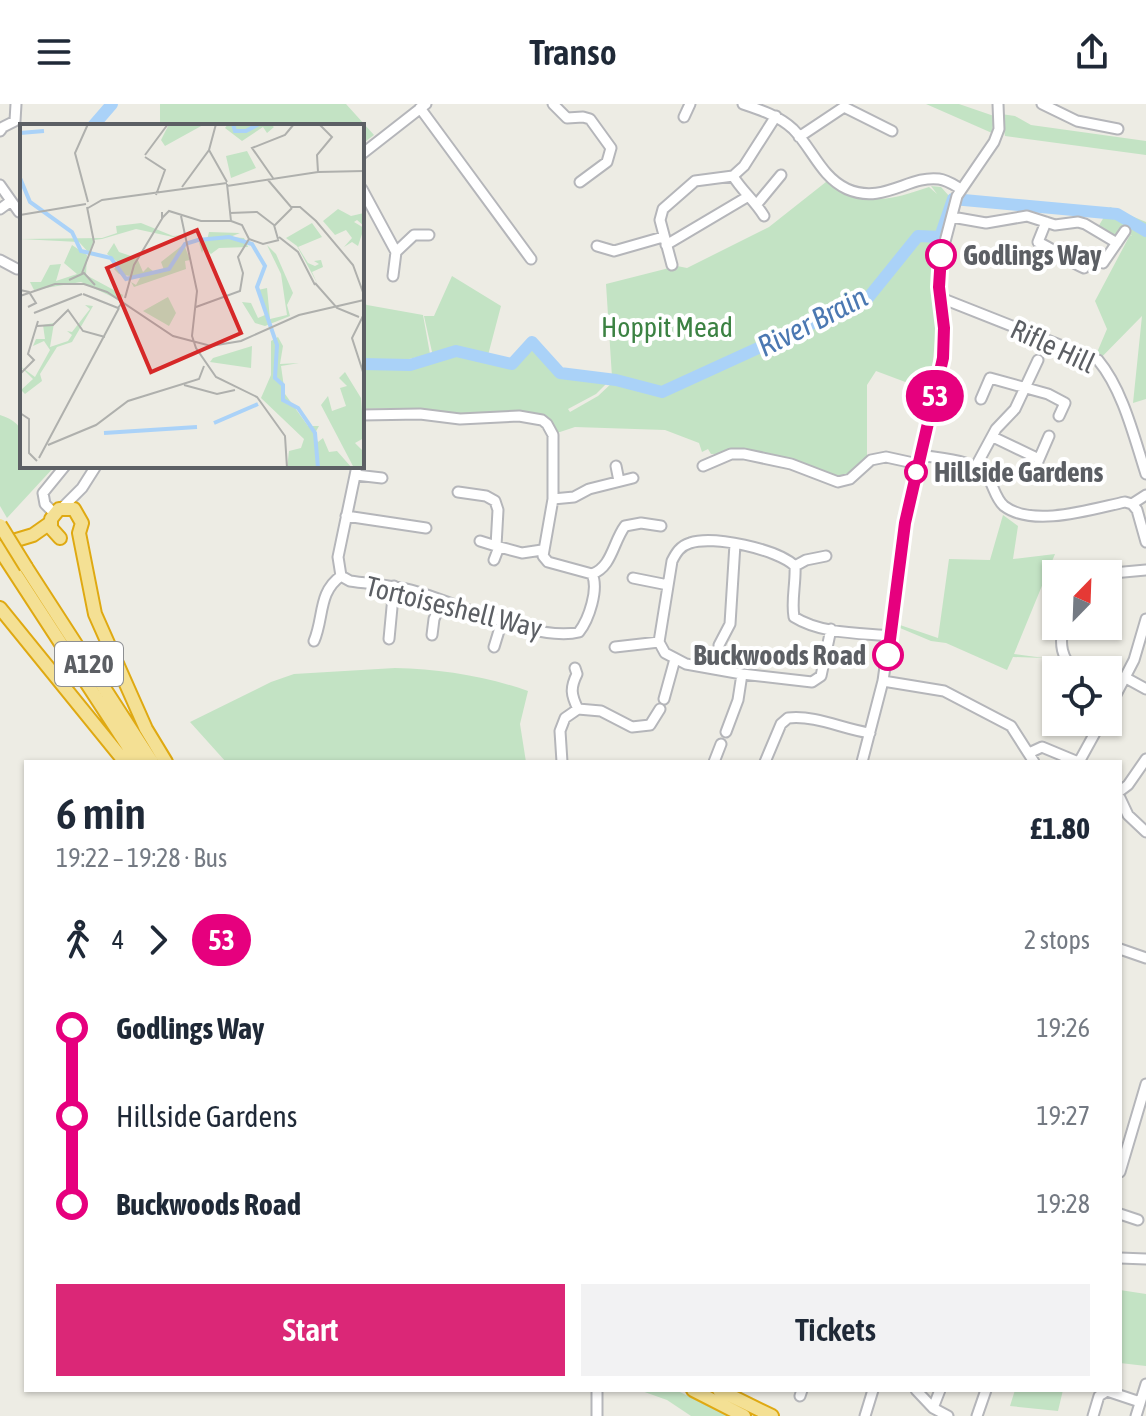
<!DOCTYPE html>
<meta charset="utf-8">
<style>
:root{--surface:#fff;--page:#f2f2f3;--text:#1f2937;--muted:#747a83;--accent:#db2777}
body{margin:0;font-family:"Asap Condensed",sans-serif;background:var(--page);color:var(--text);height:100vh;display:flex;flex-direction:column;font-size:30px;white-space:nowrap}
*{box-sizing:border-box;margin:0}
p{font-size:26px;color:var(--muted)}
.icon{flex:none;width:44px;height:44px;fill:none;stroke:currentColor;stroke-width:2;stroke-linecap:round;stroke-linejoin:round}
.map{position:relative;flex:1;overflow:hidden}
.drawer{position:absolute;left:24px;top:656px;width:1098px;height:632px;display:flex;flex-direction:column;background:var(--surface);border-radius:0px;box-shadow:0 2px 6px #0004}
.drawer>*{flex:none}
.badge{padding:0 16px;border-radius:26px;font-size:28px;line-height:52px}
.needle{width:52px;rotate:23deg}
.buttons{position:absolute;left:1042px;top:456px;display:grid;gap:16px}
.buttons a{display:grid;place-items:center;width:80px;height:80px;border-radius:0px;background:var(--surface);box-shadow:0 2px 6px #0004;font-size:40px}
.map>.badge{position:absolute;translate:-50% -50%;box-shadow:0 0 0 4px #fff}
.legs{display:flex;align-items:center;gap:12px;height:88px;padding:0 32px;font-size:26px}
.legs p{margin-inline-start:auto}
.head{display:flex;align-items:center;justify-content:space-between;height:136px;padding:0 32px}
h1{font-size:44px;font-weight:600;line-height:60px}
.cta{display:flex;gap:16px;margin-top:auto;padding:16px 32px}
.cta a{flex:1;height:92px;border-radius:0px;background:var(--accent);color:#fff;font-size:32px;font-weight:600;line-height:92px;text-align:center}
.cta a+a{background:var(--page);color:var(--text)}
ul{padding:0 32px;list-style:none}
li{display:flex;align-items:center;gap:28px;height:88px;font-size:30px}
li i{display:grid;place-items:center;width:12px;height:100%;margin:0 10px;background:currentColor}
li i::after{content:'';width:20px;height:20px;margin:-10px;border:6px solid;border-radius:50%;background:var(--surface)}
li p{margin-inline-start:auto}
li:first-child i{background:linear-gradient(#0000 50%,currentColor 0)}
li:last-child i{background:linear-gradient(currentColor 50%,#0000 0)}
header{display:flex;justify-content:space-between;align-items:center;height:104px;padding:0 32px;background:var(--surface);font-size:36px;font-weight:600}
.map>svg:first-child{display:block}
.green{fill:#c3e3c4}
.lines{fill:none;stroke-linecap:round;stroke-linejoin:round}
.river{stroke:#aad2f8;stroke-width:12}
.minor-casing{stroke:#b5b6ba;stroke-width:13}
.highway-casing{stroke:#dfa912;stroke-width:16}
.minor{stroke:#fff;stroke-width:9}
.highway{stroke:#f4e094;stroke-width:12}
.highway-bridge-casing{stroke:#dfa912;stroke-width:16;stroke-linecap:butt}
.highway-bridge{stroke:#f4e094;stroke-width:12}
.line-1-casing{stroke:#fff;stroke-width:18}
.line-1{stroke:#e6007e;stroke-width:12}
.stop-1-dot{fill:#fff;stroke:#e6007e;stroke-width:4}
.labels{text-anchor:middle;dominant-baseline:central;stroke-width:8;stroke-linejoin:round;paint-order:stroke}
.shield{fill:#fff;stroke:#8d8f92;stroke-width:2}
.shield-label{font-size:26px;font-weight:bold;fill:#5c5f64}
.stop-label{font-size:28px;font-weight:bold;fill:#5c5f64;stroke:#fff;text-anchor:start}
.park-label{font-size:28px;fill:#3c8243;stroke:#fff}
.street-label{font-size:28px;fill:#5c5f64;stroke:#fff}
.water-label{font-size:30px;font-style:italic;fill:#4b78b2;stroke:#fff}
.inset-river{fill:none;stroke:#aad2f8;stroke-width:4}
.inset-road{fill:none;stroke:#afb0ad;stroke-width:2}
.view{fill:#d62828;fill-opacity:0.15;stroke:#d62828;stroke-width:4}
.inset-edge{fill:none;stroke:#5c5f64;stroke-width:4}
</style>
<header><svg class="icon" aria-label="menu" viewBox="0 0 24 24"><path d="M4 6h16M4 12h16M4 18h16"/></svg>Transo<svg class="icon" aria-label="share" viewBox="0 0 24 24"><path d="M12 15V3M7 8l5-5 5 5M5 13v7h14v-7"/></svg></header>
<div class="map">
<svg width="1146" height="1312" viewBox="0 0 1146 1312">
<rect width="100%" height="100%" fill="#edece4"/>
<path class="green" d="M 160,0 L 346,0 L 374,31 L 362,40 L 362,22 L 160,22 Z
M 926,0 L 959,0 L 994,12 L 992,29 Z
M 1001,10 L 1015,12 L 1031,21 L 1146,37 L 1146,51 L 1005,32 Z
M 831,74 C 872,102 884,98 929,83 L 937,90 L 931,82 L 941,83 L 950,93 L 937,130 L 917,131 L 867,193 L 751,242 L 662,288 L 612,273 L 606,180 L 677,162 L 687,164 L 769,123 Z
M 1110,103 L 1146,118 L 1146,295 L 1133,299 L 1142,212 L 1090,265 L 1107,225 L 1095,197 L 1130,131 L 1132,132 L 1123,124 L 1117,132 L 1098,123 Z
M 919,134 L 938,136 L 936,168 L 938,208 L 930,284 L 908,279 L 876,267 L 867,281 L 867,352 L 847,371 L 836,372 L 800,358 L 769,349 L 711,350 L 708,345 L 702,348 L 699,339 L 665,326 L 575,323 L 557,329 L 548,318 L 398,304 L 362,305 L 362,263 L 411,264 L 434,257 L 424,212 L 434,212 L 452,172 L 501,202 L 487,255 L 513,262 L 531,241 L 559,271 L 609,277 L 596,290 L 568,305 L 570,308 L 598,292 L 613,278 L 662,290 L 869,196 Z
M 362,198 L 367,201 L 423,211 L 430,250 L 405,256 L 362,255 Z
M 0,311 C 29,320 22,336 22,362 L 55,362 L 7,414 L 0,402 Z
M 1003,411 L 1018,422 L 1013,455 L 1055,450 L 1014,550 L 1044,554 L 1013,553 L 1007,566 L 946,539 L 931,537 L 900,524 L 900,521 L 938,534 L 949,455 L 990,456 Z
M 395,564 C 441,565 485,572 528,587 L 520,620 L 526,658 L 226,658 L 190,618 L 271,578 L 294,570 Z
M 1120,1186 L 1146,1190 L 1146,1262 L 1120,1259 Z
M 639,1286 L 676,1286 L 728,1312 L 691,1312 L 667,1296 Z
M 1015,1286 L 1063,1286 L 1058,1307 L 1010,1302 Z"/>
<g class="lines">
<path class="river" d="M 93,22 L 112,0
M 362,260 L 410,261 L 456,247 L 512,260 L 532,238 L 560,269 L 616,276 L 662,288 L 868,194 L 918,132 L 940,133 L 953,95 L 1117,110 L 1146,127"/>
<defs>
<path id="minor" d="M 553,0 L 567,14 L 583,13 L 590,15 L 611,44 L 607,58 L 580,78
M 743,0 C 761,6 779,12 793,25 C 812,44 821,73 847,85 C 883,101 909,71 939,75 C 947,76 954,81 961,85
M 1042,0 L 1077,17 L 1118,25
M 420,4 L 531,155
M 684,13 L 690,0
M 0,27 L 3,23 L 15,17 L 16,0
M 799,33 L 844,3 L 892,27
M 362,50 L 426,0
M 733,72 C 742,87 755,97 764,112
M 0,81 L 19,108
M 362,85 L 396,148 L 393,172
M 757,100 L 781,71
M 0,105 L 11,97
M 952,113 L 986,119 L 1027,112 L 1055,121 L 1078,118 L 1085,120 L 1117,139
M 1046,118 L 1038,138 C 1056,146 1066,156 1084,164
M 666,141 L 747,93
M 597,142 L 614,147 L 663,133
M 396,148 L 414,131 L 429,131
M 0,156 L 17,165
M 1103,159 L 1125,127
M 672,161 L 660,116 L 663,105 L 695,77 L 733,72 L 744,62 L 776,12
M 941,194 L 1098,256 C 1123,286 1134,333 1146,370
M 981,295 L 990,274 L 1048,290 L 1065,299 L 1059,312
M 362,311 L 420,310 L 460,315 L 519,312 L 542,316 L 547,320 L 553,331 L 553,395 L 543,452 L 548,458 L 592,470
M 993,333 L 1039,355 L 1049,332
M 920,351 C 943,355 975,355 989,375 C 994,384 996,395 1004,402 C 1033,424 1092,405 1125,398 L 1132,400 L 1146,391
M 357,362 L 338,453 L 341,472 L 350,477 C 370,480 391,481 411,486 C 453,497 538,539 579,528 C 589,515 599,485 592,470
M 616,362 L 619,377
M 703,362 L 731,350 L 744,350 L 791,360 L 838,378 L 850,375 L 871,356 L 886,353 L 918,360
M 976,362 L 996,325 L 1015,305 L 1038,256
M 1033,368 L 1039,355
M 356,371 L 382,374
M 458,388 L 486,392 L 495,397 L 498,406 L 496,442 L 522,449 L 542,446
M 553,395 L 574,393 L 589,385 L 633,374
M 1132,400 L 1137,406 L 1146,438
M 63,403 L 82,384 L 96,362
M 54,409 L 45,400 L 43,389 L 65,362
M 346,412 L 426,424
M 480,437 L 496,442
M 494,456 L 499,443
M 795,462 L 806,456 L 826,452
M 592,470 C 612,463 613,438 625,422 L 641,419 L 661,422
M 1102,470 L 1146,466
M 633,474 L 668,481
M 1064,522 C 1059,538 1061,556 1076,566
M 831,525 L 821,572 L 812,578 L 742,570 L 686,560 L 665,549 L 659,538 L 672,457 C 676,449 680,442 690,439 C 713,431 777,445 795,462 C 796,479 791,497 794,513 C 821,530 860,529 891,532
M 432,531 L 434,515 L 442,497
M 389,535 L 394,482
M 314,537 C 324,514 318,488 341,472
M 719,541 L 730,520 L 735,440
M 494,543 L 502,517
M 615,543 L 659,538
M 575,564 L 577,570 C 570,584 571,591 578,605
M 1126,574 L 1146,585
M 883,577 L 944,587 L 1011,622 L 1034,658
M 664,595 L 675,555
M 1108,606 L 1134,556 L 1146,515
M 726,628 L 738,596 L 742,570
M 1029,649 L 1042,643 L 1078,658
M 562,658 L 560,627 L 565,614 L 578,605 L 601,607 L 632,623 L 650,621 L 660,605
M 714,658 L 721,640
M 765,658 L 781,620 L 788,614 C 817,611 842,625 870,629
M 862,658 L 883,577 L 905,419 L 943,254 L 944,224 L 939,171 L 942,149 L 957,92 L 994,38 L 999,25 L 998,0
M 1079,658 L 1101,618
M 1120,687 L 1128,681 L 1146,655
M 1120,694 L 1128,711 L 1146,728
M 1120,845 L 1146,854
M 1120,1068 L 1146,980
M 1120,1110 L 1138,1116
M 1120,1154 L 1146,1155
M 597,1286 L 597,1312
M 916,1286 L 933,1304 L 948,1312
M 800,1292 L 802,1286
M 933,1304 L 940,1286
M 865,1312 L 873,1286
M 977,1312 L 986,1286
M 1093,1312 L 1099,1292 L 1107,1287 L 1140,1298
M 1136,1312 L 1146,1280"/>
<path id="highway" d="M 60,434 L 51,424 L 51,415 L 59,405 L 74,405 L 82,419 L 79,429 L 95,510 L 146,625 L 166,658
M 3,440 L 33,431 L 50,419
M 0,446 L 138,658
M 26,463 L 152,658
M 0,504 L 125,658
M 693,1286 L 744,1312
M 719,1286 L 772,1312"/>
</defs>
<use href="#minor" class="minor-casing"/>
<use href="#highway" class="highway-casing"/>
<use href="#minor" class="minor"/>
<use href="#highway" class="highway"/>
<defs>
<path id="highway-bridge" d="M 0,421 L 26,463"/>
</defs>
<use href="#highway-bridge" class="highway-bridge-casing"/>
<use href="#highway-bridge" class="highway-bridge"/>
</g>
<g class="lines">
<defs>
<path id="line-1" d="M 888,551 L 905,419 L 943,254 L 944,224 L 939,183 L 941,151"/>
</defs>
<use href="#line-1" class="line-1-casing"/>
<use href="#line-1" class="line-1"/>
</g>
<g class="stop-1-dot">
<circle cx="941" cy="151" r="14"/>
<circle cx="916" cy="368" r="10"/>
<circle cx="888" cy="551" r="14"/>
</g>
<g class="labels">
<rect class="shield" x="55" y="538" width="68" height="44" rx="6"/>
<g class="shield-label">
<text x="89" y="560">A120</text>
</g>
<g class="stop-label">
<text x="963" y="151">Godlings Way</text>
<text x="934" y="368">Hillside Gardens</text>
<text x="866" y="551" text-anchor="end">Buckwoods Road</text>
</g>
<g class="park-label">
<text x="667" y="223">Hoppit Mead</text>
</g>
<g class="street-label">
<text transform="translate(1053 242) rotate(25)">Rifle Hill</text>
<text transform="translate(454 503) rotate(14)">Tortoiseshell Way</text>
</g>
<g class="water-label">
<text transform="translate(812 217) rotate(-27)">River Brain</text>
</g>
</g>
<g transform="translate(20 20)">
<rect width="344" height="344" fill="#edece4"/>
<path d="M 149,0 L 183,0 L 183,1 L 145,22 L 141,16 ZM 208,0 L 250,0 L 254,3 L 247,9 L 243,3 L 222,17 L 205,4 ZM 227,27 L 236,44 L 211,54 L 206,32 ZM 318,85 L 331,92 L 344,89 L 344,102 L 337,96 L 334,98 L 344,104 L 338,122 L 332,118 L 324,123 L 332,114 L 326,106 L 315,111 L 303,97 ZM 121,99 L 153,112 L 182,109 L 153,113 L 116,105 L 82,115 L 74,116 L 69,129 L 59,118 L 0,115 L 82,114 L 97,109 L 96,102 ZM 292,99 L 302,113 L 278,123 L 288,139 L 295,142 L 299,140 L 294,137 L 301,136 L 303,143 L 292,148 L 297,159 L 277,122 L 266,114 ZM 189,108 L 220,109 L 210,113 L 224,114 L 228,123 L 199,124 L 191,130 L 184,124 L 182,129 L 178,115 L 187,116 ZM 94,119 L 99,128 L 117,134 L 123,148 L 128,143 L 134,148 L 144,146 L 141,138 L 164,120 L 170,136 L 165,137 L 166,145 L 114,163 L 111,158 L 116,161 L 120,154 L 99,150 L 94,145 L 99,139 L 87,130 ZM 52,121 L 67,131 L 66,151 L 103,171 L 101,177 L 61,158 L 14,166 L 10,158 L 21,158 L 30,141 L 41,140 L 36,157 L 57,150 L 44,139 ZM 247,121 L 256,130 L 273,169 L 267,181 L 270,192 L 245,202 L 235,199 L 222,178 L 231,179 L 238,194 L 245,191 L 238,166 L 247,164 L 250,195 L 267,191 L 261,150 ZM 148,173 L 156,189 L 149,202 L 123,187 ZM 65,181 L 73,182 L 52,218 L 37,223 L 20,250 L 22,257 L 5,270 L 1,266 L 13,255 L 0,242 L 15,253 L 30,226 L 24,217 L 13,222 L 16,215 L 25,215 L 23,201 L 34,199 L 30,223 L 48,217 L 52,211 L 47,207 L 52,208 L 70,185 ZM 258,213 L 263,222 L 260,240 L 279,239 L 261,242 L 265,270 L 288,302 L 299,302 L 294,311 L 298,318 L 303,314 L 309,328 L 317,327 L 332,344 L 267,344 L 269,327 L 281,324 L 284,315 L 241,274 L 251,251 L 251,217 ZM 232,222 L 231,244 L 190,238 L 193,234 ZM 325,248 L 341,274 L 344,314 L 335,319 L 344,328 L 344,344 L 334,344 L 301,281 L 308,272 L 312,287 L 326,282 L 320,264 L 327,262 L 319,254 Z" fill="#c3e3c4"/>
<path class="inset-river" d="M 213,0 L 215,7 L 226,7 L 239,0M 0,9 L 24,7M 0,54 L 10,78 L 52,108 L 61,127 L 91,134 L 106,155 L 149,145 L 165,120 L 178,116 L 209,113 L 232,120 L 245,142 L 237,163 L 257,221 L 255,254 L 263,261 L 263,276 L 278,284 L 295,309 L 298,344M 194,299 L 238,280M 84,309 L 177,303"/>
<path class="inset-road" d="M 68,0 L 55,29 L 68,78M 189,26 L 207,58M 125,31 L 148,0M 125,33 L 145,46 L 136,71M 298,48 L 297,31 L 312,13 L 299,0M 253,54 L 232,24 L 265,11 L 274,0M 248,56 L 271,83 L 280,83 L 296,97 L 333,141 L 344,171M 207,62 L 298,48 L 344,47M 162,63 L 189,26 L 196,0M 68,84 L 82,76 L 207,59M 142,88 L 142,94 L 149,87 L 181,97 L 211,97 L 207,60M 210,89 L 237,88 L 254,101 L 258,115M 0,91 L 66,80M 161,92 L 177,167 L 172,212 L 176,224 L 196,253 L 237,273 L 265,312 L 267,344M 211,97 L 222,101 L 229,115M 254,102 L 272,84M 259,113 L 278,128 L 295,161M 229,115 L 243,120 L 259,116M 62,149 L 74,118 L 67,83M 49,156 L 64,149 L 75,161M 295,159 L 317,184 L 339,193M 0,166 L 9,168 L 16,179 L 8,183M 63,170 L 98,184 L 101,180M 0,172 L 35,160 L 64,160 L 87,168 L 153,212 L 191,222 L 221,217 L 279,191 L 344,176M 105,174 L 114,141 L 143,93M 176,183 L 220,167 L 223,149 L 218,133 L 229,115M 14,189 L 62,170M 344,190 L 332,214 L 344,251M 17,202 L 33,201 L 48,186 L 63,207 L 85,213M 0,250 L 14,236 L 8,230 L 18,197M 164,261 L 197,270 L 215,266M 0,289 L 9,295 L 9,329 L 17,337M 28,321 L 76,301 L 108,277 L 179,255 L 184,242M 19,334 L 99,184"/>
<path class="view" d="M 177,106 L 221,209 L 131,248 L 87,144 Z"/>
<rect width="344" height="344" class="inset-edge"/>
</g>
</svg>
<div class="buttons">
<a><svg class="needle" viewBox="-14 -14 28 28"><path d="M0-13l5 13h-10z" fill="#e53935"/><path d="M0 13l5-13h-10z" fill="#747a83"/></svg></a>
<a><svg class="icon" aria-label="locate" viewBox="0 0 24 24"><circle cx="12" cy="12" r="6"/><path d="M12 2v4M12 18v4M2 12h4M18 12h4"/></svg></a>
</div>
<b class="badge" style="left:935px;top:292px;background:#e6007e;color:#fff">53</b>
<section class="drawer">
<div class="head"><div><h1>6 min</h1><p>19:22 – 19:28 · Bus</p></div><b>£1.80</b></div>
<div class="legs"><svg class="icon" aria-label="walk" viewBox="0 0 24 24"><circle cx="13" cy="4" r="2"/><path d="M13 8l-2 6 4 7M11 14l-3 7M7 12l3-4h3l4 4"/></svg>4<svg class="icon" aria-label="forward" viewBox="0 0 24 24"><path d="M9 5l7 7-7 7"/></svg><b class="badge" style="background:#e6007e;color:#fff">53</b><p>2 stops</p></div>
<ul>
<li><i style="color:#e6007e"></i><b>Godlings Way</b><p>19:26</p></li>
<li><i style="color:#e6007e"></i><span>Hillside Gardens</span><p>19:27</p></li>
<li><i style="color:#e6007e"></i><b>Buckwoods Road</b><p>19:28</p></li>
</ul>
<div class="cta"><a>Start</a><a>Tickets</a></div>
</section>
</div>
